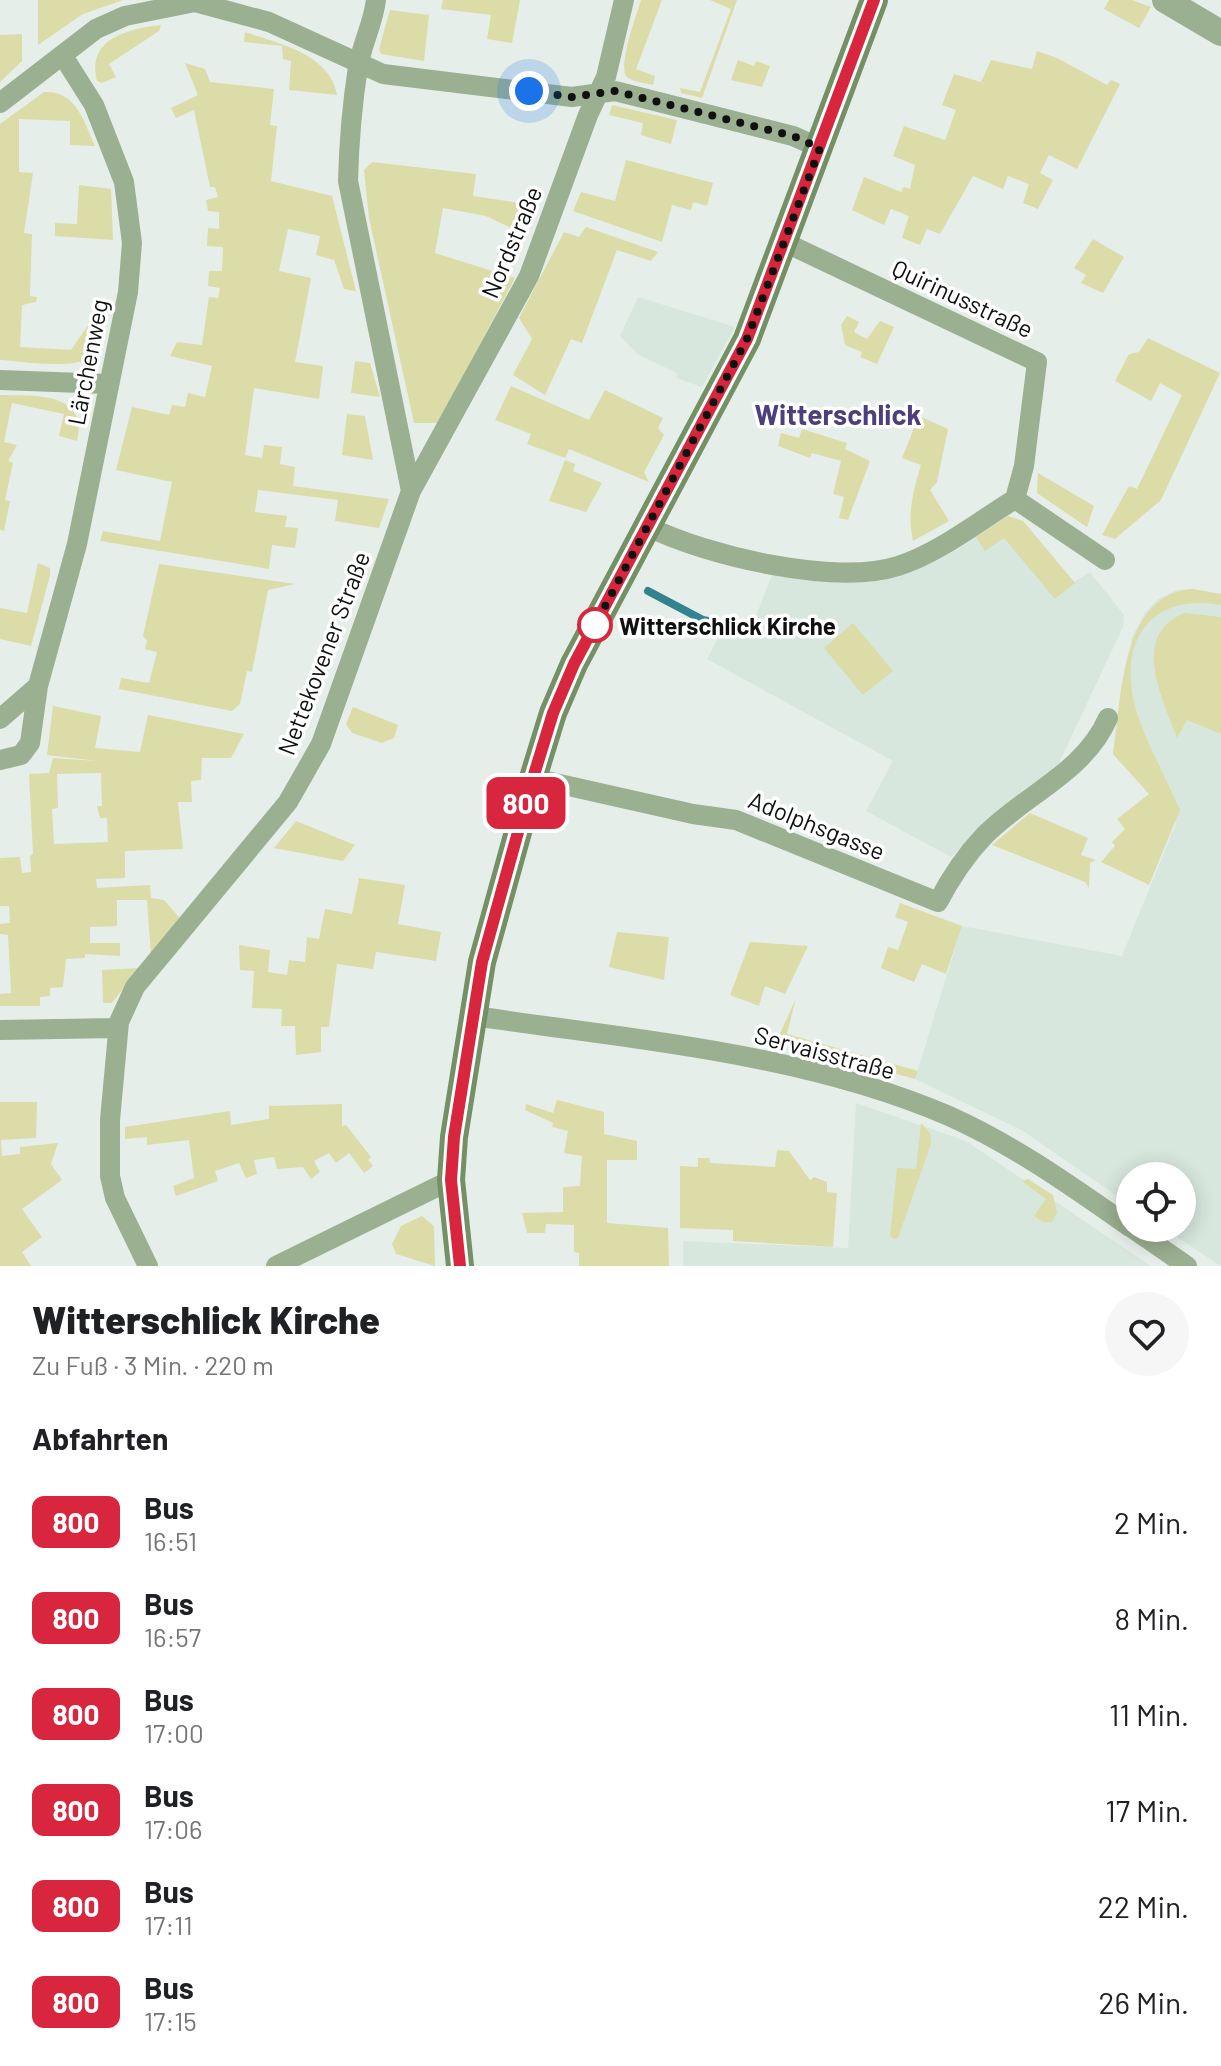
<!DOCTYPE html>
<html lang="de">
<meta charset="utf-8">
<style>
:root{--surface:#fff;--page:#f6f6f6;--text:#202124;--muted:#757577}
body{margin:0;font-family:Barlow,sans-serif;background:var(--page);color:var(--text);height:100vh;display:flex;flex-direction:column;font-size:30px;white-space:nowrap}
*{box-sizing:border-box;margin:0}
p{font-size:26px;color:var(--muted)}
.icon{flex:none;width:44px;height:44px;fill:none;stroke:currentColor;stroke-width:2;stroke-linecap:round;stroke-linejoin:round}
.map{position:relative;height:1266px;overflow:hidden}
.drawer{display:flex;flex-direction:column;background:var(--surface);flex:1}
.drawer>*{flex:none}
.badge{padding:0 16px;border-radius:12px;font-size:28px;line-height:52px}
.tools{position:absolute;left:1116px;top:1162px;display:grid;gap:16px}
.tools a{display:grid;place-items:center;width:80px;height:80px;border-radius:50%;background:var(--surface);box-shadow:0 4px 20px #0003;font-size:40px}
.you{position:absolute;width:40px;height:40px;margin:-20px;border:6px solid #fff;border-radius:50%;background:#1a73e8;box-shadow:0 0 0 12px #1a73e833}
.map>.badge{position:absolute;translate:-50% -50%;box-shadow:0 0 0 4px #fff}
h2{padding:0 32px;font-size:30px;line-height:72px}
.round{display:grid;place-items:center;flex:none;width:84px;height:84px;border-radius:42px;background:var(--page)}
.headline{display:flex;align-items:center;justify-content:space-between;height:136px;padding:0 32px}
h1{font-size:38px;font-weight:800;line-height:60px}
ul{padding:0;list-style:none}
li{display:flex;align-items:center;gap:24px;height:96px;padding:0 32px}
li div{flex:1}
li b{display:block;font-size:30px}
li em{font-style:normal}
li .badge{min-width:88px;font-weight:700;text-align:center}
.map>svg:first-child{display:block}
.built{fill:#d7e7de}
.green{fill:#dbdca8;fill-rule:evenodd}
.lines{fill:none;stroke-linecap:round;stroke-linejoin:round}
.stream{stroke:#338290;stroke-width:8}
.minor{stroke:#9baf91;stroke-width:20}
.tertiary{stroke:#9baf91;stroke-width:26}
.secondary{stroke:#749065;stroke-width:28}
.line-casing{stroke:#fff;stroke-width:18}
.line{stroke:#d7263d;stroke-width:12}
.walk{stroke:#0e110f;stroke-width:8;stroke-dasharray:0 14.4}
.stop-dot{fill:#fff;stroke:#d7263d;stroke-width:4}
.labels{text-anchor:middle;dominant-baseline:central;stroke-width:7;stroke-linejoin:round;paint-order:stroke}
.street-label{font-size:24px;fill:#0e110f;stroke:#fff}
.stop-label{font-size:24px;font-weight:bold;fill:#0e110f;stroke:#fff;text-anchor:start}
.quarter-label{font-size:28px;font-weight:bold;fill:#4c3f7c;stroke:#fff}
</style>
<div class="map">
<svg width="1221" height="1266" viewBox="0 0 1221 1266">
<rect width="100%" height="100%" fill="#e6eeea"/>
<path class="built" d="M 638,297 L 735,327 L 702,387 L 676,378 L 677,373 L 637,354 L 620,336 Z
M 1008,516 L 1023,521 L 1074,582 L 1090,572 L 1124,615 L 1123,627 L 1057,767 L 1004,809 L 951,857 L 866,811 L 893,761 L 707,659 L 721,633 L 730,627 L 749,633 L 774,570 L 915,568 L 955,551 Z
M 1193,589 L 1221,594 L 1221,1266 L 1163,1228 L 1182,1228 L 1182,1176 L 1130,1176 L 1130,1205 L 1023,1131 L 915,1079 L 962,926 L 1122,956 L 1176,823 L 1113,754 L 1132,637 L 1145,613 L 1158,599 L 1177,590 Z
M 856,1103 L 966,1141 L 1151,1266 L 683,1266 L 683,1241 L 848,1248 Z"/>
<path class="green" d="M 38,0 L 123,0 L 83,14 L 38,45 Z
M 443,0 L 520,0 L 512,43 L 487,39 L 491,15 L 441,9 Z
M 641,0 L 662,0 L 636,69 L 655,76 L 653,85 C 646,83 633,82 627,77 C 617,66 637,14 641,0 Z
M 710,0 L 737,0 L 702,98 L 681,93 L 680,88 L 700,92 L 731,9 Z
M 1109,0 L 1132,0 L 1151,7 L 1139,28 L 1104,9 Z
M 390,10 L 429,15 L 424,61 L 381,54 L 379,49 Z
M 161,25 L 159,31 L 109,64 L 116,77 L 102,83 L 97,81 C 86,39 127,29 161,25 Z
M 245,32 C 280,44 330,54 337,95 L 289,90 L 291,61 L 283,59 L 282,46 L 244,42 Z
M 22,34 L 22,61 L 0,82 L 0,35 Z
M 1037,51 L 1057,58 L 1107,85 L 1111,80 L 1120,84 L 1077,169 L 1049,155 L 1040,173 L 1053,180 L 1038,209 L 1023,203 L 1029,184 L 1008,176 L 1003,189 L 973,176 L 940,234 L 927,229 L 920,245 L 902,238 L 909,216 L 891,209 L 884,225 L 852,210 L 864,177 L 901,192 L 904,187 L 910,189 L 915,165 L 893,156 L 904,126 L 945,140 L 956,110 L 942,105 L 954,74 L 981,82 L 991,60 L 1032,69 Z
M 738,60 L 754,66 L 756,61 L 770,66 L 762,87 L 731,80 Z
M 185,63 L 205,69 L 210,82 L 274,89 L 270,125 L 277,126 L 271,181 L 332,196 L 356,291 L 344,289 L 334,260 L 316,255 L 320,236 L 288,229 L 279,271 L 311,278 L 295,362 L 323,366 L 319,399 L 254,388 L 245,455 L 262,458 L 264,445 L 282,447 L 280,464 L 295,467 L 293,486 L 389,499 L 379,528 L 335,521 L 338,500 L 258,490 L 255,512 L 287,516 L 285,527 L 298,528 L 295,548 L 272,545 L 269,569 L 100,541 L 103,531 L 160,541 L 172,482 L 116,470 L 132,407 L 169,415 L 172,405 L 185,407 L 188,393 L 205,397 L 212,366 L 170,356 L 177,342 L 202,345 L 209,297 L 218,298 L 220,288 L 208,286 L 209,271 L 222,271 L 223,247 L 207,246 L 208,228 L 219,229 L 219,212 L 208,211 L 206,200 L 218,197 L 215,187 L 210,187 L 194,110 L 176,118 L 171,108 L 198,95 Z
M 44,92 C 76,90 84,122 95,146 L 70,145 L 70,121 L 19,119 L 19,172 L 33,173 L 24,233 L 32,234 L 30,296 L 37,297 L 36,302 L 22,305 L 20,347 L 71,350 L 96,314 L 107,313 C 104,327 102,344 93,355 C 79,371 21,361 0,360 L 0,124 Z
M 612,105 L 677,120 L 671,144 L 641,135 L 643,123 L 609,115 Z
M 626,160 L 713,183 L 707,206 L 693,202 L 691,210 L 672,205 L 662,242 L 573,211 L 581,192 L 615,201 Z
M 372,162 L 476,174 L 473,196 L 533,205 L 526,235 L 486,216 L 443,208 L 435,253 L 515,278 L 438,423 L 414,423 L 369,218 L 364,170 Z
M 79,185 L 111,189 L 113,240 L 55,236 L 55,223 L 77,224 Z
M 586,227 L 658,252 L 651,261 L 617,250 L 582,343 L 571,339 L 545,395 L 513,375 L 532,339 L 519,318 L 564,232 L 579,237 Z
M 1093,239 L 1124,257 L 1103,293 L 1081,283 L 1086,275 L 1074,268 Z
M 847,316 L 859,322 L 854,332 L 867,339 L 880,321 L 894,327 L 877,364 L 860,357 L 862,352 L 845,345 L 841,325 Z
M 1148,338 L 1220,373 L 1161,500 L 1115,539 L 1102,535 L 1129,486 L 1137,489 L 1182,395 L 1160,383 L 1151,401 L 1115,381 L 1129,354 L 1139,352 Z
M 355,361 L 370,363 L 380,397 L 351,393 Z
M 511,386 L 589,420 L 605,390 L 663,418 L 658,428 L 664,435 L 644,472 L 649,482 L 569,449 L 565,458 L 527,444 L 531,434 L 495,420 Z
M 0,395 C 33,396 89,391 77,441 L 59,436 L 64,414 L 12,403 L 4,442 L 17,445 L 8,461 L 13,463 L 5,500 L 10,501 L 4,531 L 0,530 Z
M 347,414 L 365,416 L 373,460 L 342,455 Z
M 919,416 L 948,429 L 937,482 L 930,490 L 949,521 L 913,541 C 907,515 913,491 921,465 L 902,458 Z
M 802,429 L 847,443 L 845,449 L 870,461 L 848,520 L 839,518 L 844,497 L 833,494 L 841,461 L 812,453 L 810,458 L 778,446 L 781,433 L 799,438 Z
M 565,460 L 575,464 L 573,471 L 602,483 L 586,512 L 549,501 Z
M 1038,473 L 1094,506 L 1087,527 L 1037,493 Z
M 1008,516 L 1023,521 L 1075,583 L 1055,599 L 1004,538 L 985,551 L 976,537 Z
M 38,563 L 50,568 L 50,575 L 31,646 L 0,639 L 0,608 L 27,613 Z
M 159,564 L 295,584 L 268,590 L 252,672 L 247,671 L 240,704 L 232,711 L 119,689 L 121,678 L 149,683 L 157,652 L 145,649 L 147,641 L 143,636 Z
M 1193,589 L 1221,594 L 1221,605 C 1147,592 1116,646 1137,713 C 1148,746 1166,778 1180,810 L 1149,885 L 1101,862 L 1115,846 L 1112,842 L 1125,829 L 1117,819 L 1149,794 L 1113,754 C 1122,699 1120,593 1193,589 Z
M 1184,613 L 1221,617 L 1221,734 L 1187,720 L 1177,738 C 1162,697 1130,636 1184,613 Z
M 853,623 L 893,671 L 863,695 L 824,648 Z
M 53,706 L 101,716 L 95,748 L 140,752 L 148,715 L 244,734 L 231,758 L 202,758 L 201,780 L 191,781 L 192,802 L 178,802 L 183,849 L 125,851 L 125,878 L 96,879 L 97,888 L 150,885 L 151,898 L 164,900 L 180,918 L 151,956 L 147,900 L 117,900 L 117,926 L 90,927 L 90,943 L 120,943 L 120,956 L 85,954 L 85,958 L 66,959 L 63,987 L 50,988 L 50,996 L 40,997 L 40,1006 L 0,1006 L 0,994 L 11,993 L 8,935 L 0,934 L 0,924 L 10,923 L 9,906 L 0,906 L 0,858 L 20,857 L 22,873 L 31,872 L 30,856 L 33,854 L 29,774 L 49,773 L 53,758 L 98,761 L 47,755 ZM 101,773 L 102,806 L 97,806 L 100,818 L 107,818 L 108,842 L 54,844 L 52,809 L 58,808 L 57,774 Z
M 353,707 L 398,725 L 394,738 L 382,743 L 352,733 L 346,724 Z
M 1030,813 L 1088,838 L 1081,855 L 1096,860 L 1090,863 L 1089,888 L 1085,882 L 992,845 Z
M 296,821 L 355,845 L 343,861 L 274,848 Z
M 359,878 L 405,885 L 398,924 L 441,932 L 436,961 L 376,952 L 373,969 L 337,964 L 329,1027 L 321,1027 L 321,1052 L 296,1055 L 295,1026 L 281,1026 L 282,1009 L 252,1008 L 254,971 L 240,970 L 239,945 L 270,950 L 268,972 L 287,975 L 289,960 L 305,962 L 307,937 L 319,939 L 325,909 L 352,914 Z
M 900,903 L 962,926 L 946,974 L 922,964 L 914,982 L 881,968 L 888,947 L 898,950 L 908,922 L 895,917 Z
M 617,932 L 669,937 L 664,980 L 609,967 Z
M 750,942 L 808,946 L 785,994 L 765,986 L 759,1006 L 730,995 Z
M 139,968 L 112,1003 L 103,1003 L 102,970 Z
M 796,998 L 787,1034 L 918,1071 L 915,1079 L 780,1043 L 779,1036 Z
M 557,1100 L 604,1112 L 604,1134 L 637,1141 L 637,1160 L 607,1160 L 607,1223 L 668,1228 L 669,1266 L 579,1266 L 579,1253 L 574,1252 L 574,1225 L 546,1224 L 545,1233 L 527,1233 L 522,1213 L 563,1212 L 563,1187 L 580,1186 L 582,1156 L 564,1153 L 568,1131 L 552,1127 L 553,1123 L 525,1110 L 526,1104 L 553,1113 Z
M 0,1102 L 37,1102 L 36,1138 L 1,1140 L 2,1156 L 20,1154 L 20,1147 L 58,1143 L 51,1164 L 62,1180 L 22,1209 L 42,1237 L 22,1252 L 31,1266 L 0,1266 Z
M 342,1104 L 342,1126 L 346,1125 L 371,1157 L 368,1160 L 373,1166 L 364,1173 L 349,1153 L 336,1163 L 329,1153 L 314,1161 L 320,1172 L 311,1179 L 303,1167 L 277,1169 L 274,1157 L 254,1160 L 257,1174 L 246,1178 L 239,1163 L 215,1171 L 218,1181 L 176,1196 L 173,1186 L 194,1178 L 189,1140 L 147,1145 L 147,1137 L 125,1139 L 125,1127 L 230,1111 L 231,1125 L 269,1119 L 269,1106 Z
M 921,1123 L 930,1133 L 931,1144 L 898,1238 L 894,1239 L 890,1236 L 897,1168 L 916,1169 Z
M 777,1150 L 789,1151 L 810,1180 L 814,1177 L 827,1182 L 827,1192 L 837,1193 L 833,1247 L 733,1241 L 733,1230 L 680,1228 L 680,1166 L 698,1167 L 698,1158 L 709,1158 L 710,1163 L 775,1167 Z
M 1028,1179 L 1053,1195 L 1057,1213 L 1052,1222 L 1043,1222 L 1034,1216 L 1046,1199 L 1022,1181 Z
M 422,1216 L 434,1226 L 435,1266 L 396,1254 L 392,1244 L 401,1226 Z"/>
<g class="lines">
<path class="stream" d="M 648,591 L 703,620 L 714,633
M 703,620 L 716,623 L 714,633"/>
<path class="minor" d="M 0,103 L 96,29 L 125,16 L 195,2 L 269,22 L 383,74 L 572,97 L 615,91 L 793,136 L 820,148
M 0,380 L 109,384
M 411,491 L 529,276 L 588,115 L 606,77 L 624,0
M 1015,499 L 1105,560
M 649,527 C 707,556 836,586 898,566 C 939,553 979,521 1015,499 L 1024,466 L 1037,362 L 784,242
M 0,719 L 38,686
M 0,760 L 21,755 L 30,743 L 38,686 L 77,544 L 128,292 L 132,243 L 124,182 L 94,105 L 63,56
M 533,778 L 693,814 L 736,820 L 938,902 C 950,879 966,855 984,836 C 1024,795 1084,773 1108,718
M 475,1016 C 633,1040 800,1052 949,1116 C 1014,1145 1071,1186 1130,1227
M 0,1030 L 116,1028
M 1132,1228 L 1187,1266
M 148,1266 L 115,1198 L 110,1176 L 110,1120 L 119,1022 L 135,987 L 288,802 L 321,744 L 411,491 L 348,181 C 349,143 352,105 358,67 C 362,44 373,24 376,0
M 276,1266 L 451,1180"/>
<path class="tertiary" d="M 1165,0 L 1221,33"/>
<path class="secondary" d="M 460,1266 L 451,1180 L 454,1137 L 482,962 L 533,778 L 553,713 L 574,664 L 747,339 L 874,0"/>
</g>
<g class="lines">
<defs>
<path id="line" d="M 460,1266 L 451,1180 L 454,1137 L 482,962 L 533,778 L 553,713 L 574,664 L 747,339 L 874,0"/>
</defs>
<use href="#line" class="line-casing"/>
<use href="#line" class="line"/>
<path class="walk" d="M 529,91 L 572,97 L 615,91 L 793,136 L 820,148 L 747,339 L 595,625"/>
</g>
<circle class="stop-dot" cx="595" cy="625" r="16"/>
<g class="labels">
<g class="street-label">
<text transform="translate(511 242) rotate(-67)">Nordstraße</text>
<text transform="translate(963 298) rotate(25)">Quirinusstraße</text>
<text transform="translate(87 362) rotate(-79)">Lärchenweg</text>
<text transform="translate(323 653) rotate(-69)">Nettekovener Straße</text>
<text transform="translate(817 825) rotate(22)">Adolphsgasse</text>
<text transform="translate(825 1052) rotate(15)">Servaisstraße</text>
</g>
<g class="stop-label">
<text x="619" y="625">Witterschlick Kirche</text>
</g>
<g class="quarter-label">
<text x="838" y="414">Witterschlick</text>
</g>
</g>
</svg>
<div class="tools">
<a><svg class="icon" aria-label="locate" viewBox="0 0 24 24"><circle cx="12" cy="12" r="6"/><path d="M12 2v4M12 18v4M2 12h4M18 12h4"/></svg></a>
</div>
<div class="you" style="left:529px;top:91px"></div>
<b class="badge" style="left:526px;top:803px;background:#d7263d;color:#fff">800</b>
</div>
<section class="drawer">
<div class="headline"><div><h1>Witterschlick Kirche</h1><p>Zu Fuß · 3 Min. · 220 m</p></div><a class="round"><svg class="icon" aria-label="heart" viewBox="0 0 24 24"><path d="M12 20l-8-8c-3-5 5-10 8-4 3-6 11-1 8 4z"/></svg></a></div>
<h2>Abfahrten</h2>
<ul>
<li><span class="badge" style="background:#d7263d;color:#fff">800</span><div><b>Bus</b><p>16:51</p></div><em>2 Min.</em></li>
<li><span class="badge" style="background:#d7263d;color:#fff">800</span><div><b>Bus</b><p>16:57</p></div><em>8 Min.</em></li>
<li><span class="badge" style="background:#d7263d;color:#fff">800</span><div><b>Bus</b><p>17:00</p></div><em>11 Min.</em></li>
<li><span class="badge" style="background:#d7263d;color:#fff">800</span><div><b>Bus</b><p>17:06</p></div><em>17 Min.</em></li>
<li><span class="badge" style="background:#d7263d;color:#fff">800</span><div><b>Bus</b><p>17:11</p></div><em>22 Min.</em></li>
<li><span class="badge" style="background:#d7263d;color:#fff">800</span><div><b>Bus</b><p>17:15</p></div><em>26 Min.</em></li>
</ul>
</section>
